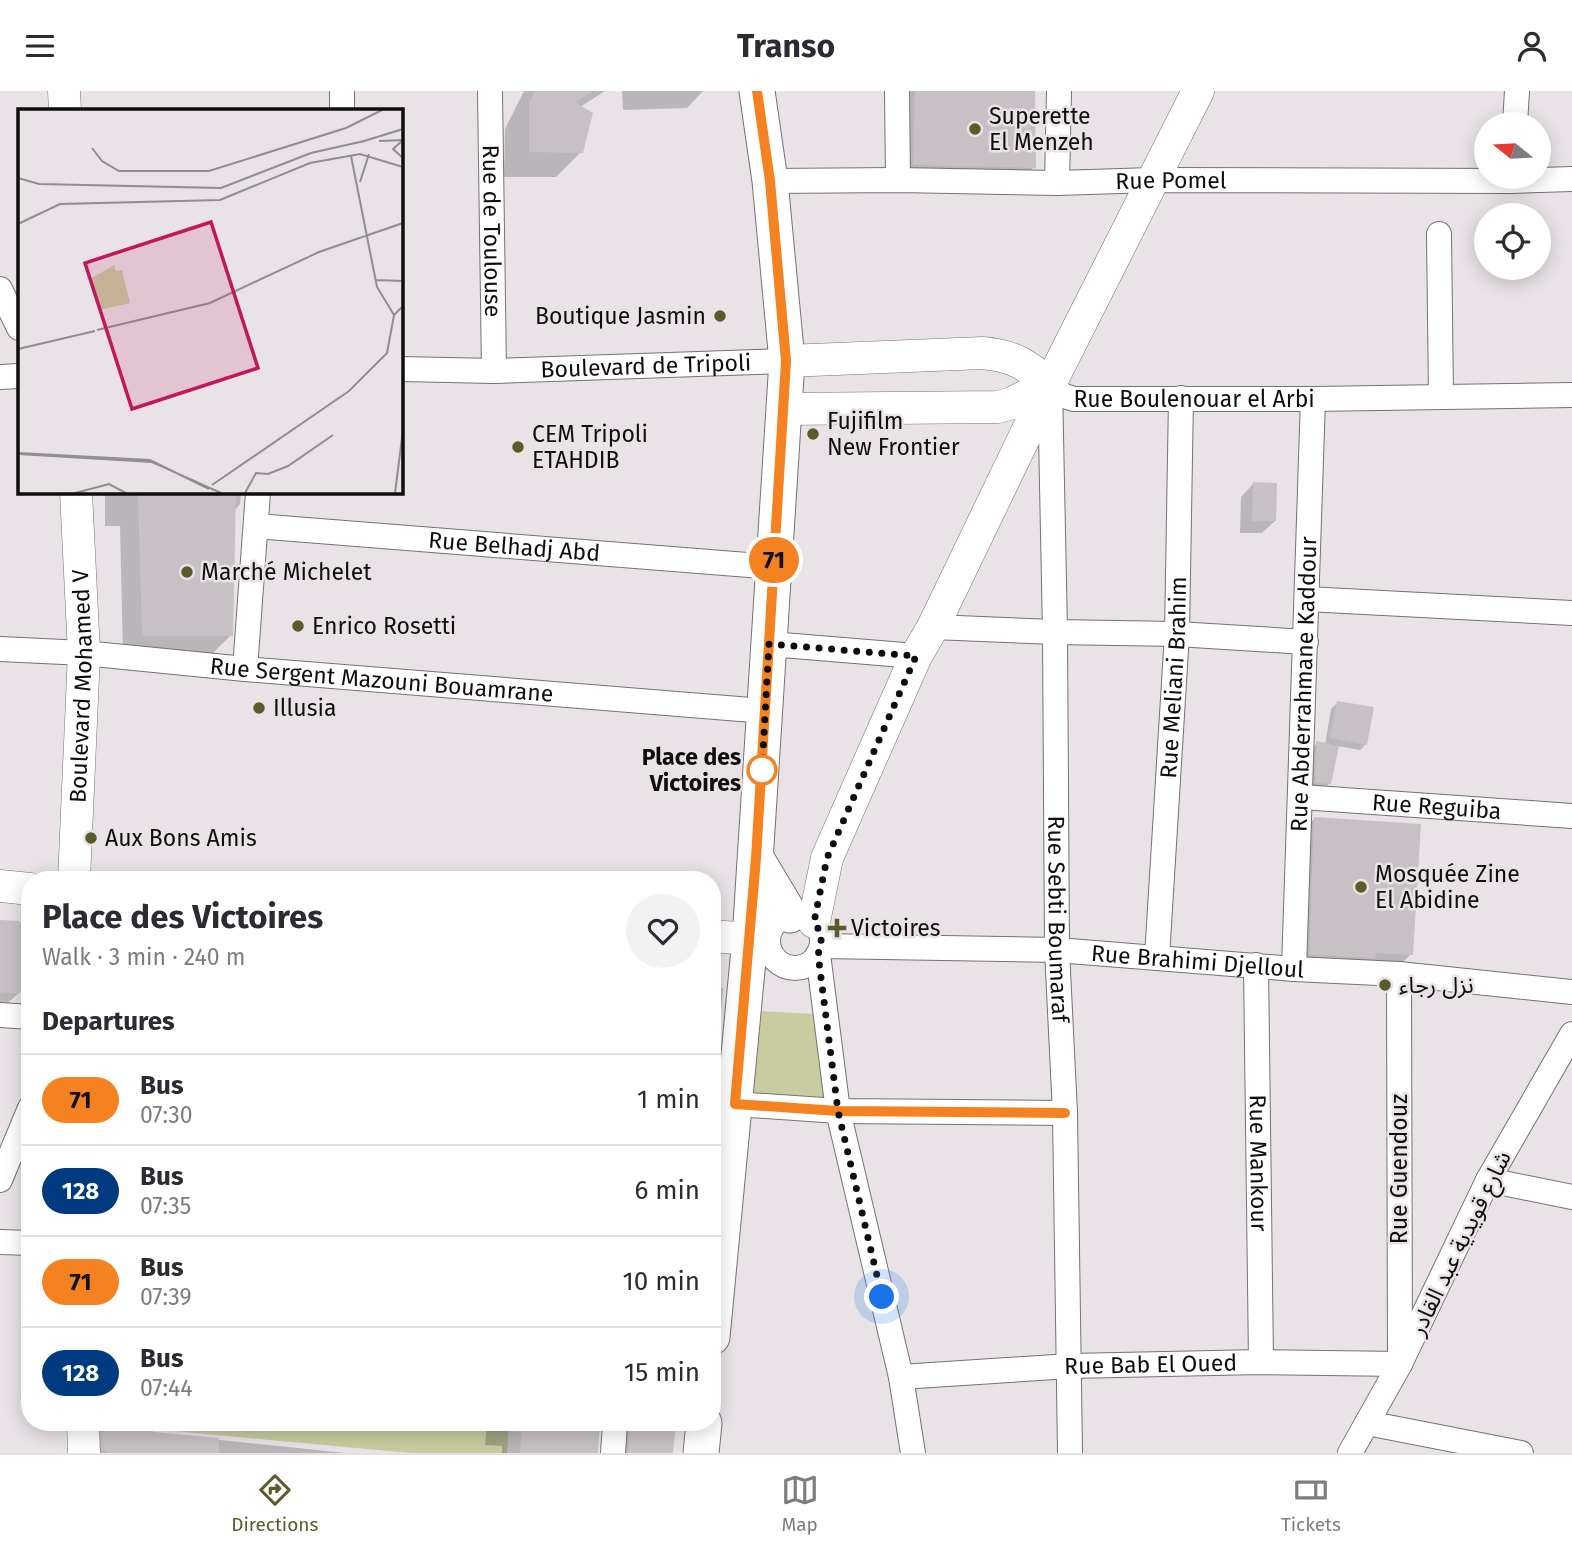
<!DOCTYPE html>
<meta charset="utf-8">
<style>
:root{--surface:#fff;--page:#f2f2f3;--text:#2b2b33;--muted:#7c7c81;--line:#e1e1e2;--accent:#595b29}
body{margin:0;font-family:"Fira Sans","Noto Sans Arabic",sans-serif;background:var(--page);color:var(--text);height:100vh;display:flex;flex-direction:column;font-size:26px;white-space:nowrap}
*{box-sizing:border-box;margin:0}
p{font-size:23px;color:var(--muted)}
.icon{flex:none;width:38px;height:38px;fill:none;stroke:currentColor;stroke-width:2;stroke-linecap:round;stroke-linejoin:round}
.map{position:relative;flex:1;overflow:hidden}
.side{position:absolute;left:21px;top:780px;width:700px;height:560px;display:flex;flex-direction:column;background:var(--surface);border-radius:28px;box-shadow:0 4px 18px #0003}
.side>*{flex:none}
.badge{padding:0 14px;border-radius:23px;font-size:24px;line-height:46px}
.needle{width:46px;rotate:288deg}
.fabs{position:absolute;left:1474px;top:21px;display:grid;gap:14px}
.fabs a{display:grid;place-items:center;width:77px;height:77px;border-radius:50%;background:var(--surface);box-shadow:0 4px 18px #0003;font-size:35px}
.you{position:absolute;width:35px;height:35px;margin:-18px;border:5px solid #fff;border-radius:50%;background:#1a73e8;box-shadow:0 0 0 10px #1a73e833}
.map>.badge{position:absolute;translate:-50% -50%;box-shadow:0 0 0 4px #fff}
h2{padding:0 21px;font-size:26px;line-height:63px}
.round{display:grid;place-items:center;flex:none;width:74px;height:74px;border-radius:37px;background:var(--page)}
.summary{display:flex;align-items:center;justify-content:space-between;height:119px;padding:0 21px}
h1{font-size:33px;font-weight:700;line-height:52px}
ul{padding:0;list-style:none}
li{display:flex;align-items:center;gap:21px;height:91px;padding:0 21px;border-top:2px solid var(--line)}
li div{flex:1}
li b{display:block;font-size:26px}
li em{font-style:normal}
li .badge{min-width:77px;font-weight:700;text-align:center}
header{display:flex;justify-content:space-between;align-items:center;height:91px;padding:0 21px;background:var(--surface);font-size:32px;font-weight:700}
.dock{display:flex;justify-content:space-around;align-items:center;height:98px;border-top:2px solid var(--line);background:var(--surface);font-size:19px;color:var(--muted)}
.dock a{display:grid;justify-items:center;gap:4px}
.dock .selected{color:var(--accent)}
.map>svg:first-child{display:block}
.green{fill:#c8cca0}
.shadow{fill:#0003}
.building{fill:#c7c1c5}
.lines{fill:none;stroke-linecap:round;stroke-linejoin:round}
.minor-casing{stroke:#767174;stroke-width:26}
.tertiary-casing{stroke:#767174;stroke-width:33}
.secondary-casing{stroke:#767174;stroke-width:37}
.minor{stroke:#fff;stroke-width:24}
.tertiary{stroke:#fff;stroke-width:32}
.secondary{stroke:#fff;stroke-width:35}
.line-casing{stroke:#fff;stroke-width:16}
.line{stroke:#f58220;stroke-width:10}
.walk{stroke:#0f0d0e;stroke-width:7;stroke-dasharray:0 12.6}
.poi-dot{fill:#595b29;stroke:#e9e3e7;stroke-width:2.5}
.stop-dot{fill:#fff;stroke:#f58220;stroke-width:3.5}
.labels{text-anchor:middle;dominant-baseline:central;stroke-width:5;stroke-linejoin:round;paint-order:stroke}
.poi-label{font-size:23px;fill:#0f0d0e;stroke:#e9e3e7;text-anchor:start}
.street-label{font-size:23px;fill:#0f0d0e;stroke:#e9e3e7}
.stop-label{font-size:23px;font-weight:bold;fill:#0f0d0e;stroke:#e9e3e7;text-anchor:end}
.inset-road{fill:none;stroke:#928d90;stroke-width:2}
.view{fill:#c2185b;fill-opacity:0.15;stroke:#c2185b;stroke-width:3.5}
.inset-edge{fill:none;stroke:#0f0d0e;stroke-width:3.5}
</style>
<header><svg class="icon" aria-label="menu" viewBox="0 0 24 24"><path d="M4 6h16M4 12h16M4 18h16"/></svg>Transo<svg class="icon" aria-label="person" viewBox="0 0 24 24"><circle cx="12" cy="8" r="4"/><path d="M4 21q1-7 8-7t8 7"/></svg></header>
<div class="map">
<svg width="1572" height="1362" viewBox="0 0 1572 1362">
<rect width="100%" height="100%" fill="#e9e3e7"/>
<path class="green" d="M 757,920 L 817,923 L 824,1008 L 749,1006 Z
M 163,1332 L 509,1332 L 507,1362 L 410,1362 L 163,1339 Z"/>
<path class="shadow" d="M 524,0 L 605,0 L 580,16 L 581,61 L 556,86 L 504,86 L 505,38 Z
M 622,0 L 703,0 L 687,17 L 623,19 Z
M 891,0 L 1033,0 L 1034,76 L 1009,101 L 889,98 Z
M 1253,393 L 1275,430 L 1262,442 L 1240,442 L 1241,406 Z
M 105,401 L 241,401 L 240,413 L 234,420 L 231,544 L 212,563 L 123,563 L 120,435 L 105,435 Z
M 1337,612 L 1366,653 L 1360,659 L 1338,655 L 1330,692 L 1317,705 L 1303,704 L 1305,665 L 1317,652 L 1325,654 L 1331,618 Z
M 1315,727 L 1411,863 L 1386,888 L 1285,889 L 1289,753 Z
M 0,831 L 19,902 L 4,915 L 0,914 Z
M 712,896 L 723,897 L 717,963 L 712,968 Z
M 75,1332 L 152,1332 L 152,1342 L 346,1362 L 82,1362 Z
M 487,1332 L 674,1332 L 671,1362 L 610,1362 L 603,1340 L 598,1338 L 596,1362 L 502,1362 L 502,1355 L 485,1354 Z"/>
<path class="building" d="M 535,0 L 593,0 L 575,11 L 593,22 L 583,62 L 529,61 L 529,12 Z
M 915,0 L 1035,0 L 1036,77 L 913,74 Z
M 1253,391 L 1277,392 L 1276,430 L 1252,430 Z
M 138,401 L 236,401 L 233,545 L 142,545 Z
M 1337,610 L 1374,616 L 1367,654 L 1330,647 Z
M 1316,650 L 1339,655 L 1331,693 L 1315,692 Z
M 1314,726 L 1421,733 L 1413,864 L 1376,862 L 1375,867 L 1309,864 Z
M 0,829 L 19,830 L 30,842 L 30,893 L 18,903 L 0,901 Z
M 101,1332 L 153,1332 L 153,1341 L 219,1347 L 219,1362 L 108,1362 L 102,1358 Z
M 522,1332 L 600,1332 L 598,1362 L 520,1362 Z
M 630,1332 L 676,1332 L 673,1362 L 628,1362 Z"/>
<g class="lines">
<defs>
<g id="minor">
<path d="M 342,0 L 342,19"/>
<path id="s1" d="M 490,0 L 494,280"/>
<path d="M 897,0 L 898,89"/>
<path d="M 1515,33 L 1517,0"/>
<path id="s2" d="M 770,90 L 898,89 L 1057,92 L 1153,89 L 1511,90 L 1572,88"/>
<path d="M 1057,92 L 1059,0"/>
<path d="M 1439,143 L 1441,306"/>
<path d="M 0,198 L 19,237"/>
<path id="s3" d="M 401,278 L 494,280 L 787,270"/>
<path d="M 0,286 L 19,285"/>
<path id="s4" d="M 1050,293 L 1064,305 L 1074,308 L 1313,308 L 1572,304"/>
<path id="s5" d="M 1050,294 L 1055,541 L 1057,859 L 1065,1022 L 1070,1362"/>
<path id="s6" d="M 256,435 L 774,476"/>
<path d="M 1307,508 L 1572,522"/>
<path d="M 933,536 L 1055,541 L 1177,543 L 1306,551"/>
<path d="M 770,553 L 916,565"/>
<path id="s7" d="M 0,558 L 84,562 L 245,578 L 765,620"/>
<path d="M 245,578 L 258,401"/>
<path id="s8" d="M 1301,706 L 1572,725"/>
<circle cx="795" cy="850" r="27"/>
<path id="s9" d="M 822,855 L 1057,859 L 1294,878 L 1399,883 L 1572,901"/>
<path d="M 818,863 L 838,1020 L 901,1286 L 913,1362"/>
<path id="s10" d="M 1157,866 L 1177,543 L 1181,307"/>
<path id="s11" d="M 1256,874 L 1261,1271"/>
<path id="s12" d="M 1294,878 L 1313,308"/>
<path d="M 0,924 L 30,926"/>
<path d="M 712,987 L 738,989"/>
<path d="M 735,1013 L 838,1020 L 1065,1022"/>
<path d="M 0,1089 L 30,1017"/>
<path d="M 1488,1089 L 1572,1106"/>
<path d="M 0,1151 L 30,1152"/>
<path id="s13" d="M 901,1286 L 1070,1275 L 1261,1271 L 1400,1273 L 1399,883"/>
<path d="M 1367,1332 L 1521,1362"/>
<path d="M 613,1362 L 615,1332"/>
<path d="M 1350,1362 L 1400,1273 L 1488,1089 L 1572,943"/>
</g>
<g id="tertiary">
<path d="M 64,0 L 65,19"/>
<path d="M 787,270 L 983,262 C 1015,265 1026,274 1050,293"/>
<path d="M 784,318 L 998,316 L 1012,312 L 1050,293"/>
<path id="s14" d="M 74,789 L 84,562 L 76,401"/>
<path d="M 0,795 L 30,798"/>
<path d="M 814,831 L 827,767 L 916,565 L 933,536 L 1050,293 L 1198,0"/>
<path d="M 712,845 L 750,848"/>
<path d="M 83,1332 L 84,1362"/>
</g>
<path id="secondary" d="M 756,767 L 790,824
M 712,1246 L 750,848 L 787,270 L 770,90 L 757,0
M 701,1362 L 704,1332"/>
</defs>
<use href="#minor" class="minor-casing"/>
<use href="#tertiary" class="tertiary-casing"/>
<use href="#secondary" class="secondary-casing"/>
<use href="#minor" class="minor"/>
<use href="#tertiary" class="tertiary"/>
<use href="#secondary" class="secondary"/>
</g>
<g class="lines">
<defs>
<path id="line" d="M 757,0 L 770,90 L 786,270 L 756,767 L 735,1013 L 838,1020 L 1065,1022"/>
</defs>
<use href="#line" class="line-casing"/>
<use href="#line" class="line"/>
<path class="walk" d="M 762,679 L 769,553 L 916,565 L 827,767 L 814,831 C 822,842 823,851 818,863 L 838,1020 L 882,1206"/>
</g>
<g class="poi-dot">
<circle cx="975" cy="38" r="7"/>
<circle cx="720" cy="225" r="7"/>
<circle cx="813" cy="343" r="7"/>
<circle cx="518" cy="356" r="7"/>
<circle cx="187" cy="481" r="7"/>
<circle cx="298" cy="535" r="7"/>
<circle cx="259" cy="617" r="7"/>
<circle cx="91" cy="747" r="7"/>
<circle cx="1361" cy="796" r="7"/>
<path d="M833.5 826.5h7v7h7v7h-7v7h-7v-7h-7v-7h7z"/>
<circle cx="1385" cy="894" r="7"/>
</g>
<circle class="stop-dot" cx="762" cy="679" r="14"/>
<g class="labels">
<g class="poi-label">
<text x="989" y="25">Superette<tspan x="989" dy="26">El Menzeh</tspan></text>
<text x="706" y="225" text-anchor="end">Boutique Jasmin</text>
<text x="827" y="330">Fujifilm<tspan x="827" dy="26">New Frontier</tspan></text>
<text x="532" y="343">CEM Tripoli<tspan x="532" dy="26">ETAHDIB</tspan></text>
<text x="201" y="481">Marché Michelet</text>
<text x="312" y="535">Enrico Rosetti</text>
<text x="273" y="617">Illusia</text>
<text x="105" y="747">Aux Bons Amis</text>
<text x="1375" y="783">Mosquée Zine<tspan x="1375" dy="26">El Abidine</tspan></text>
<text x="851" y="837">Victoires</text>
<text x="1399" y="894">نزل رجاء</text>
</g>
<g class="street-label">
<text stroke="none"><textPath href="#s2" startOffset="401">Rue Pomel</textPath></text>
<text stroke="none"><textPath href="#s1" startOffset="140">Rue de Toulouse</textPath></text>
<text stroke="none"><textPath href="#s3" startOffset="245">Boulevard de Tripoli</textPath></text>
<text stroke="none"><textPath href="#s4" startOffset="149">Rue Boulenouar el Arbi</textPath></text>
<text stroke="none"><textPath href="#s6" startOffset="259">Rue Belhadj Abd</textPath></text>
<text stroke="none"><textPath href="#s10" startOffset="280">Rue Meliani Brahim</textPath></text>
<text stroke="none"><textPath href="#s7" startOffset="383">Rue Sergent Mazouni Bouamrane</textPath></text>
<text stroke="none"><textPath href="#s12" startOffset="285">Rue Abderrahmane Kaddour</textPath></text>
<text stroke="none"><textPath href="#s14" startOffset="194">Boulevard Mohamed V</textPath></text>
<text stroke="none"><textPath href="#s8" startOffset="136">Rue Reguiba</textPath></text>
<text stroke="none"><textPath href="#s5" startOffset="534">Rue Sebti Boumaraf</textPath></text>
<text stroke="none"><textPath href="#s9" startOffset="376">Rue Brahimi Djelloul</textPath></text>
<text stroke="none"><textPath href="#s11" startOffset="198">Rue Mankour</textPath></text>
<text transform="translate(1399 1078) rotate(-90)">Rue Guendouz</text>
<text transform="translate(1460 1152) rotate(-64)">شارع قويدية عبد القادر</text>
<text stroke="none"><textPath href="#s13" startOffset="250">Rue Bab El Oued</textPath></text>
</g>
<g class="stop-label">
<text x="741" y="666">Place des<tspan x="741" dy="26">Victoires</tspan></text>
</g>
</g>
<g transform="translate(18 18)">
<rect width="385" height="385" fill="#e9e3e7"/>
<path d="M 96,156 L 98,162 L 104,161 L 112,194 L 81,201 L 74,169 Z" fill="#c8cca0"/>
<path class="inset-road" d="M 361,32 L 385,31M 384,32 L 375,40 L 385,49M 343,33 L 385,20M 74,39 L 84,52 L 101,62 L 191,62 L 328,19 L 364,1M 333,47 L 359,178 L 376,206M 0,69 L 21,75 L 203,79 L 293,44 L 346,32M 342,73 L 351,45M 0,115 L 42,95 L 202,91 L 292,54 L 342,45 L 385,58M 357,171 L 385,172M 79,221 L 192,194 L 301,143 L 385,114M 0,240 L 77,222M 0,344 L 132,351 L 191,380M 0,345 L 134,353 L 203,384M 194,376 L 331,282 L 369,244 L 376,206 L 385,197M 57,384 L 91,375 L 108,384M 227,384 L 238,364 L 250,365 L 270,357 L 315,326M 377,384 L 385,321"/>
<path class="view" d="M 193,113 L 240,259 L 114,300 L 67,154 Z"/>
<rect width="385" height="385" class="inset-edge"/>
</g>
</svg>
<div class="fabs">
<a><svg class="needle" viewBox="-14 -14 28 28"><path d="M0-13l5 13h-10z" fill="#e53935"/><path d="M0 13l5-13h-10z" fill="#7c7c81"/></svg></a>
<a><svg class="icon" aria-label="locate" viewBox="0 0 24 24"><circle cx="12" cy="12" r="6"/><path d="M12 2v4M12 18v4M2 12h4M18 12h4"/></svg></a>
</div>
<div class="you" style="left:882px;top:1206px"></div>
<b class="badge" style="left:774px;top:469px;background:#f58220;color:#111">71</b>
<section class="side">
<div class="summary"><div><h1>Place des Victoires</h1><p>Walk · 3 min · 240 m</p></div><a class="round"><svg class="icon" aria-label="heart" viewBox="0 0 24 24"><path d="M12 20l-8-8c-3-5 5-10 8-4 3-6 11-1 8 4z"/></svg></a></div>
<h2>Departures</h2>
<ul>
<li><span class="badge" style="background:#f58220;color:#111">71</span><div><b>Bus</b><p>07:30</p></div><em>1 min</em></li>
<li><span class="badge" style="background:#003b80;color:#fff">128</span><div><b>Bus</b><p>07:35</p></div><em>6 min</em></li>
<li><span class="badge" style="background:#f58220;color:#111">71</span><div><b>Bus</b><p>07:39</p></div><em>10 min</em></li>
<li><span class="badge" style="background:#003b80;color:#fff">128</span><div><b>Bus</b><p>07:44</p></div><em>15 min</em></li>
</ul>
</section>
</div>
<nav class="dock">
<a class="selected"><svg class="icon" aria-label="directions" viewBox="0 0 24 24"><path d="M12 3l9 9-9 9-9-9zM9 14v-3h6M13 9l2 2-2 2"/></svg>Directions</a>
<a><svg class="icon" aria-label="map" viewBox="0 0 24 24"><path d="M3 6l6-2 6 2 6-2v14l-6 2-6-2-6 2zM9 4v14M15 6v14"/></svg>Map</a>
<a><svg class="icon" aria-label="tickets" viewBox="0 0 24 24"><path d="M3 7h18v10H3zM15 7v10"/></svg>Tickets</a>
</nav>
